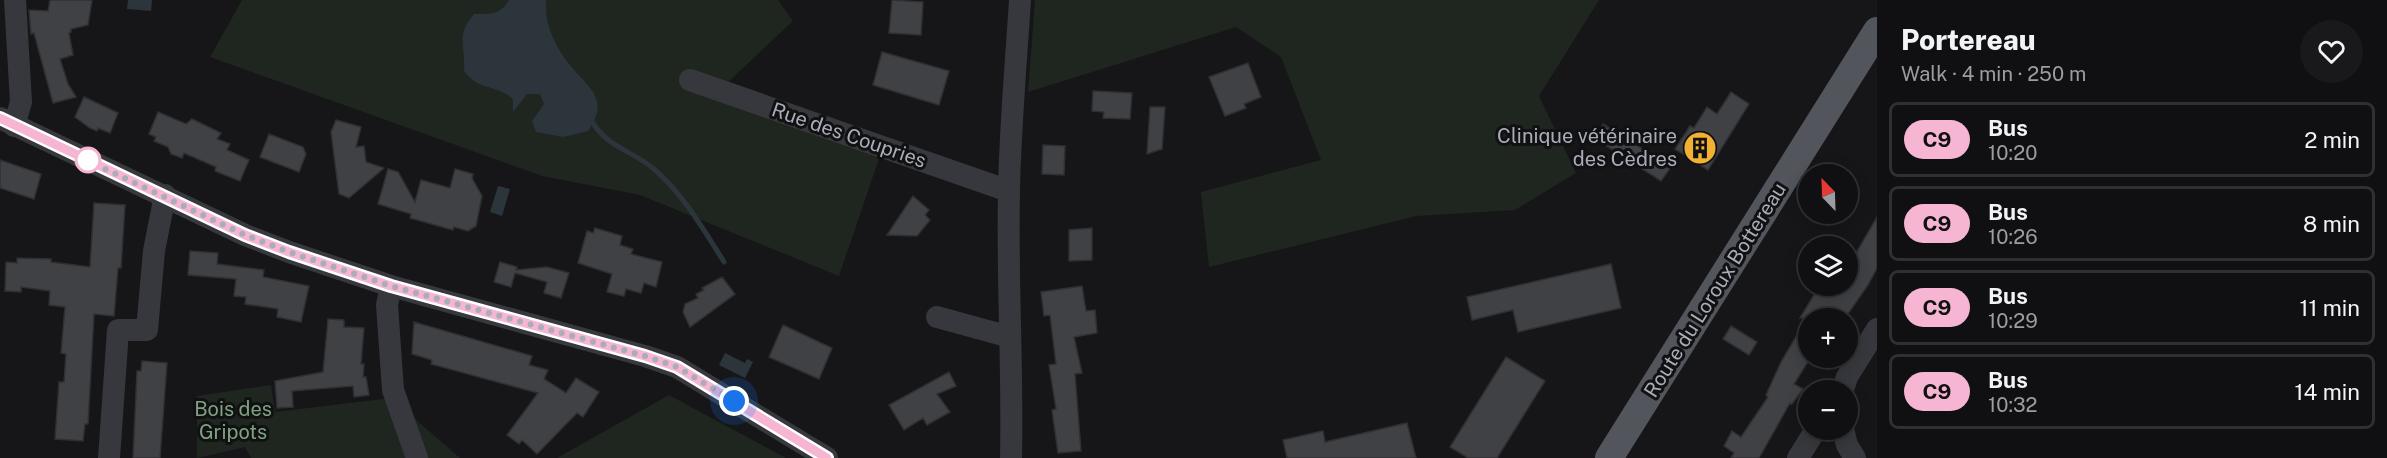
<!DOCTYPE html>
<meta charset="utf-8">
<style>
:root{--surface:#101012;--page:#19191b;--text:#f1f3f6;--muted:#9c9d9f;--line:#303032}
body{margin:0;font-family:"Public Sans",sans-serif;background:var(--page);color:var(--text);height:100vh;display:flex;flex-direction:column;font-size:22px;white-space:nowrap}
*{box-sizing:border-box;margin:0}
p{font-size:20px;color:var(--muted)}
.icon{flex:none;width:33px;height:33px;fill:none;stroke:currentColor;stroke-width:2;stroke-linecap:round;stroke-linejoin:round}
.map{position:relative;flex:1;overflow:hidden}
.side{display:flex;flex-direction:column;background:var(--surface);width:510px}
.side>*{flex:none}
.badge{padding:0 12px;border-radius:20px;font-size:21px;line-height:39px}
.needle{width:39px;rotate:337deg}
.buttons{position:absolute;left:1798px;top:164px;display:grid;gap:12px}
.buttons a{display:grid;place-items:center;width:60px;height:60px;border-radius:50%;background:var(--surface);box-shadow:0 3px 15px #0003,0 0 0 2px var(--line);font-size:30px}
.you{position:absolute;width:30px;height:30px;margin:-15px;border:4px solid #fff;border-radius:50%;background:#1a73e8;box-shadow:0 0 0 9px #1a73e833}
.map>.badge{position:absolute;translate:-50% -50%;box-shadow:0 0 0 3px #fff}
.round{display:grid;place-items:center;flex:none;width:63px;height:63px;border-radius:32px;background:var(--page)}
.head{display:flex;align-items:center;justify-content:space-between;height:102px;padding:0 24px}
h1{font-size:28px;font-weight:800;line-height:45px}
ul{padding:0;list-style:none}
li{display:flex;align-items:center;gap:18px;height:75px;margin:0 12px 9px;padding:0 12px;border:3px solid var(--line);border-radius:9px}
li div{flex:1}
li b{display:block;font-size:22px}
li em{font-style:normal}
li .badge{min-width:66px;font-weight:700;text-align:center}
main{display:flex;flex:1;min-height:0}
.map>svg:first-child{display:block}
.green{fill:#1e261f}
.water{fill:#2c353c}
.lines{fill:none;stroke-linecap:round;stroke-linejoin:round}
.stream{stroke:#2c353c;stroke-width:5}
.building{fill:#404145;stroke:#303034;stroke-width:1.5}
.minor{stroke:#37383d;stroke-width:22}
.major{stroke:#53555c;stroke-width:28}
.line-casing{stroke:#fff;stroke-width:14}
.line{stroke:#f5b5d3;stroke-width:9}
.walk{stroke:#a8adb8;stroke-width:6;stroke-dasharray:0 10.8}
.stop-dot{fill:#fff;stroke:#f5b5d3;stroke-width:3}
.labels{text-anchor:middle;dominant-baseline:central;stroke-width:6;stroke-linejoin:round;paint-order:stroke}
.street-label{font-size:20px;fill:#a8adb8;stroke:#111113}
.poi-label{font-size:20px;fill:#a8adb8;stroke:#111113;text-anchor:end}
.park-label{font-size:20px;fill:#7fa381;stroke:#111113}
</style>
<main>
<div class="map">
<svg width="1877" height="458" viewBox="0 0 1877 458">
<rect width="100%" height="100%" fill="#161618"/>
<path class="green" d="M 242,0 L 778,0 L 793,21 L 727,83 L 884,144 L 839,276 L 640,195 L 542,176 L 210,57 Z
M 1035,0 L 1599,0 L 1539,96 L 1576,173 L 1515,210 L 1416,216 L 1209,267 L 1201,192 L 1321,160 L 1281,57 L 1236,27 L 1028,92 Z
M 271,385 L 275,412 L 391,398 L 460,458 L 251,458 L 245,447 L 197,458 L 197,396 Z
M 669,395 L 786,458 L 557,458 Z"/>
<path class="water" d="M 128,0 L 152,0 L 151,11 L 127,9 Z
M 509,0 L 546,0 C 544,24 555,46 569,64 C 588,88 611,98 588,131 L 563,137 L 536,132 L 532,121 L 544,104 L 540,94 L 527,94 L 513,112 L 513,99 C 496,84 479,91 464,71 C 466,46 455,36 474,14 C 491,14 500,15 509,0 Z
M 498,186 L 510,189 L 502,216 L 490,212 Z
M 725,353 L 745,363 L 747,359 L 753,362 L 745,378 L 719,365 Z"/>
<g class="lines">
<path class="stream" d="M 590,118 C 606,148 632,150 654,169 C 683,194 704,230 724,262"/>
</g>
<path class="building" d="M 50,0 L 92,0 L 88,25 L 71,29 L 71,32 L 69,33 L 73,55 L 60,59 L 68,84 L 76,97 L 53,103 L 34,33 L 31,34 L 29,10 L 48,11 Z
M 892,0 L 923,2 L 921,35 L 889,33 Z
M 882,52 L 949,71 L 939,105 L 873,85 Z
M 1248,63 L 1261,97 L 1244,104 L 1246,108 L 1225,116 L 1209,77 Z
M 1093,91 L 1132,93 L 1130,119 L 1103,118 L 1104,112 L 1092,111 Z
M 1731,92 L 1749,104 L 1708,170 L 1675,149 L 1690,126 L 1694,128 L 1707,107 L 1717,114 Z
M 84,97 L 118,113 L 110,133 L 98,128 L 97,131 L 90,128 L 75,117 Z
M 1150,107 L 1165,107 L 1162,149 L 1147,154 Z
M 158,112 L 186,124 L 192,119 L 221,133 L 217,139 L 230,144 L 227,150 L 249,160 L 240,181 L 215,171 L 216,167 L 184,153 L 182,158 L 171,154 L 168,147 L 154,141 L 156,137 L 149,134 Z
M 336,120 L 361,127 L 356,147 L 364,146 L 366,162 L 384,168 L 349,198 L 339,194 L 331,132 Z
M 1603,124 L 1671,167 L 1661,181 L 1594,138 Z
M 269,134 L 303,147 L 306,154 L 299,172 L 260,157 Z
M 1043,145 L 1065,146 L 1064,175 L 1042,174 Z
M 0,160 L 41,174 L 34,199 L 0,188 Z
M 388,169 L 398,172 L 415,202 L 421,180 L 450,188 L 455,169 L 473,174 L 472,178 L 482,196 L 476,226 L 468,231 L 454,227 L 453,230 L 410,218 L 411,214 L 378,204 Z
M 913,196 L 929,210 L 925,215 L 930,220 L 917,236 L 887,235 Z
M 94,203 L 125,205 L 121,268 L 118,268 L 114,316 L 94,314 L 88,424 L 85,424 L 83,441 L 55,439 L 59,382 L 64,382 L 66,354 L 61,353 L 65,307 L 49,305 L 50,291 L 21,287 L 21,292 L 5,291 L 6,262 L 17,263 L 17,258 L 51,259 L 51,262 L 90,267 Z
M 1877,217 L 1877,268 L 1868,285 L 1845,318 L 1809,318 L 1809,360 L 1794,384 L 1803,389 L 1792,404 L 1790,403 L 1759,458 L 1731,458 L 1734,453 L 1724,446 L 1732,431 L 1741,437 L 1768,397 L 1766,395 L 1781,362 L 1807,318 L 1800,318 L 1820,285 L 1848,285 L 1848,267 Z
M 595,228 L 622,236 L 620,245 L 633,249 L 631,254 L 662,262 L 656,287 L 644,283 L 641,293 L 626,289 L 624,296 L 607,292 L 612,274 L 578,263 L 587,231 L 593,233 Z
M 1092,228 L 1092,260 L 1069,261 L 1069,230 Z
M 190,251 L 218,253 L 217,264 L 264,270 L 263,277 L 309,286 L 301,322 L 277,317 L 278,309 L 245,304 L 246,297 L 234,296 L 236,279 L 188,275 Z
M 500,262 L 517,267 L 516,270 L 547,267 L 569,273 L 561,298 L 544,293 L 547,282 L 515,273 L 511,287 L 494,282 Z
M 1611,264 L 1621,308 L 1518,332 L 1513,310 L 1472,320 L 1467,297 Z
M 722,277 L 735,294 L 690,327 L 683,312 L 685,304 L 698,298 L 696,294 L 704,290 L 702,288 Z
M 1082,286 L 1086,311 L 1095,310 L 1097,333 L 1074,337 L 1082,373 L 1075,374 L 1081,451 L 1058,453 L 1052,410 L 1056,409 L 1049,365 L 1056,364 L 1050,315 L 1044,316 L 1041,292 Z
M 328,319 L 344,320 L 344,327 L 364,328 L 361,364 L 364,364 L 363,377 L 366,377 L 369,395 L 354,397 L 353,386 L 292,391 L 293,407 L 277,408 L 275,381 L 323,372 Z
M 414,322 L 532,356 L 529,365 L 548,370 L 544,379 L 566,393 L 576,378 L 599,392 L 583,417 L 577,413 L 537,454 L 522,440 L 519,444 L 507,435 L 538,393 L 431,364 L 432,360 L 412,354 Z
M 783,325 L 832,348 L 819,379 L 769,357 Z
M 1731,326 L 1757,342 L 1749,355 L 1723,339 Z
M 1506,357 L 1545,381 L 1497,458 L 1468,458 L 1450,447 Z
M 142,361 L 167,363 L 160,458 L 133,458 L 137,371 L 141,371 Z
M 949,372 L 956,386 L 937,394 L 950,412 L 927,425 L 923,418 L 904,430 L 889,405 Z
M 1407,423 L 1416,458 L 1287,458 L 1283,440 L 1323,431 L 1325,442 Z"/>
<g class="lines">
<path class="minor" d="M 690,80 L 1009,191
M 0,118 L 245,235 L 289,252 L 391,286 L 645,356 L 677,367 L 827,458
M 14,126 L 21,102 L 15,0
M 391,286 L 387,305 L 393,390 L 417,458
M 937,317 L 1010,337
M 1843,390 L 1847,377 L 1877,329
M 1843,429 L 1847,445 L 1855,458
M 109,458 L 118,330 L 147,330 L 154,251 L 165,195
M 1011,458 C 1013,369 1007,281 1009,192 C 1010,128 1016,64 1020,0
M 1798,458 L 1813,434 L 1820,429"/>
<path class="major" d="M 1609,458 L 1877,31"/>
</g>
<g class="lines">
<defs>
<path id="line" d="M 0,118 L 245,235 L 289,252 L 391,286 L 645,356 L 677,367 L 827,458"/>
</defs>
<use href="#line" class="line-casing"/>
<use href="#line" class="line"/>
<path class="walk" d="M 88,160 L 82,158 L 245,235 L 289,252 L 391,286 L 645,356 L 677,367 L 734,401"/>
</g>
<defs>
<symbol id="building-disc" viewBox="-11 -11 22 22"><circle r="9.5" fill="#f2b134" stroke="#111113"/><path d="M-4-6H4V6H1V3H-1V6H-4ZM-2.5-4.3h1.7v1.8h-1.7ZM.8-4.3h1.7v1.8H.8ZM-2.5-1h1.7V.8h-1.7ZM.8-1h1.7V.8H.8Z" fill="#111"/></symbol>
</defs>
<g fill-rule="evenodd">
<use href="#building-disc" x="1681" y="129" width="38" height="38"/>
</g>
<circle class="stop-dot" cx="88" cy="160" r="12"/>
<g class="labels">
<g class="street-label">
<text transform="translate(849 135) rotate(19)">Rue des Coupries</text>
<text transform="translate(1715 290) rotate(-58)">Route du Loroux Bottereau</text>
</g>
<g class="poi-label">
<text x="1677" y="136">Clinique vétérinaire<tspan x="1677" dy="23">des Cèdres</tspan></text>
</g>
<g class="park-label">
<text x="233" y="409">Bois des<tspan x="233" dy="23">Gripots</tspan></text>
</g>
</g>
</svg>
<div class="buttons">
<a><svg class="needle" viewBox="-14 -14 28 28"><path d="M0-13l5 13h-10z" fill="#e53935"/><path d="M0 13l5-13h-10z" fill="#9c9d9f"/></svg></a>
<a><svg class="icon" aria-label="layers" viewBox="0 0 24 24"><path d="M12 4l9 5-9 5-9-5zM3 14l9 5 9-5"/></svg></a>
<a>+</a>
<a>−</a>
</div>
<div class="you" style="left:734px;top:401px"></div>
</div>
<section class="side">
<div class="head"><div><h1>Portereau</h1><p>Walk · 4 min · 250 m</p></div><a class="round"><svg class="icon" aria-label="heart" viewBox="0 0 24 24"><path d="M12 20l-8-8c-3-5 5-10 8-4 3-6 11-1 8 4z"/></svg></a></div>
<ul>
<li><span class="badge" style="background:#f5b5d3;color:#111">C9</span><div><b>Bus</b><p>10:20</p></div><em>2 min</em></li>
<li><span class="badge" style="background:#f5b5d3;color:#111">C9</span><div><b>Bus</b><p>10:26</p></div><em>8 min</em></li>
<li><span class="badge" style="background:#f5b5d3;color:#111">C9</span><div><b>Bus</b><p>10:29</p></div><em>11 min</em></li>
<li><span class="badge" style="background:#f5b5d3;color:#111">C9</span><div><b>Bus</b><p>10:32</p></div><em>14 min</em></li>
</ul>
</section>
</main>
